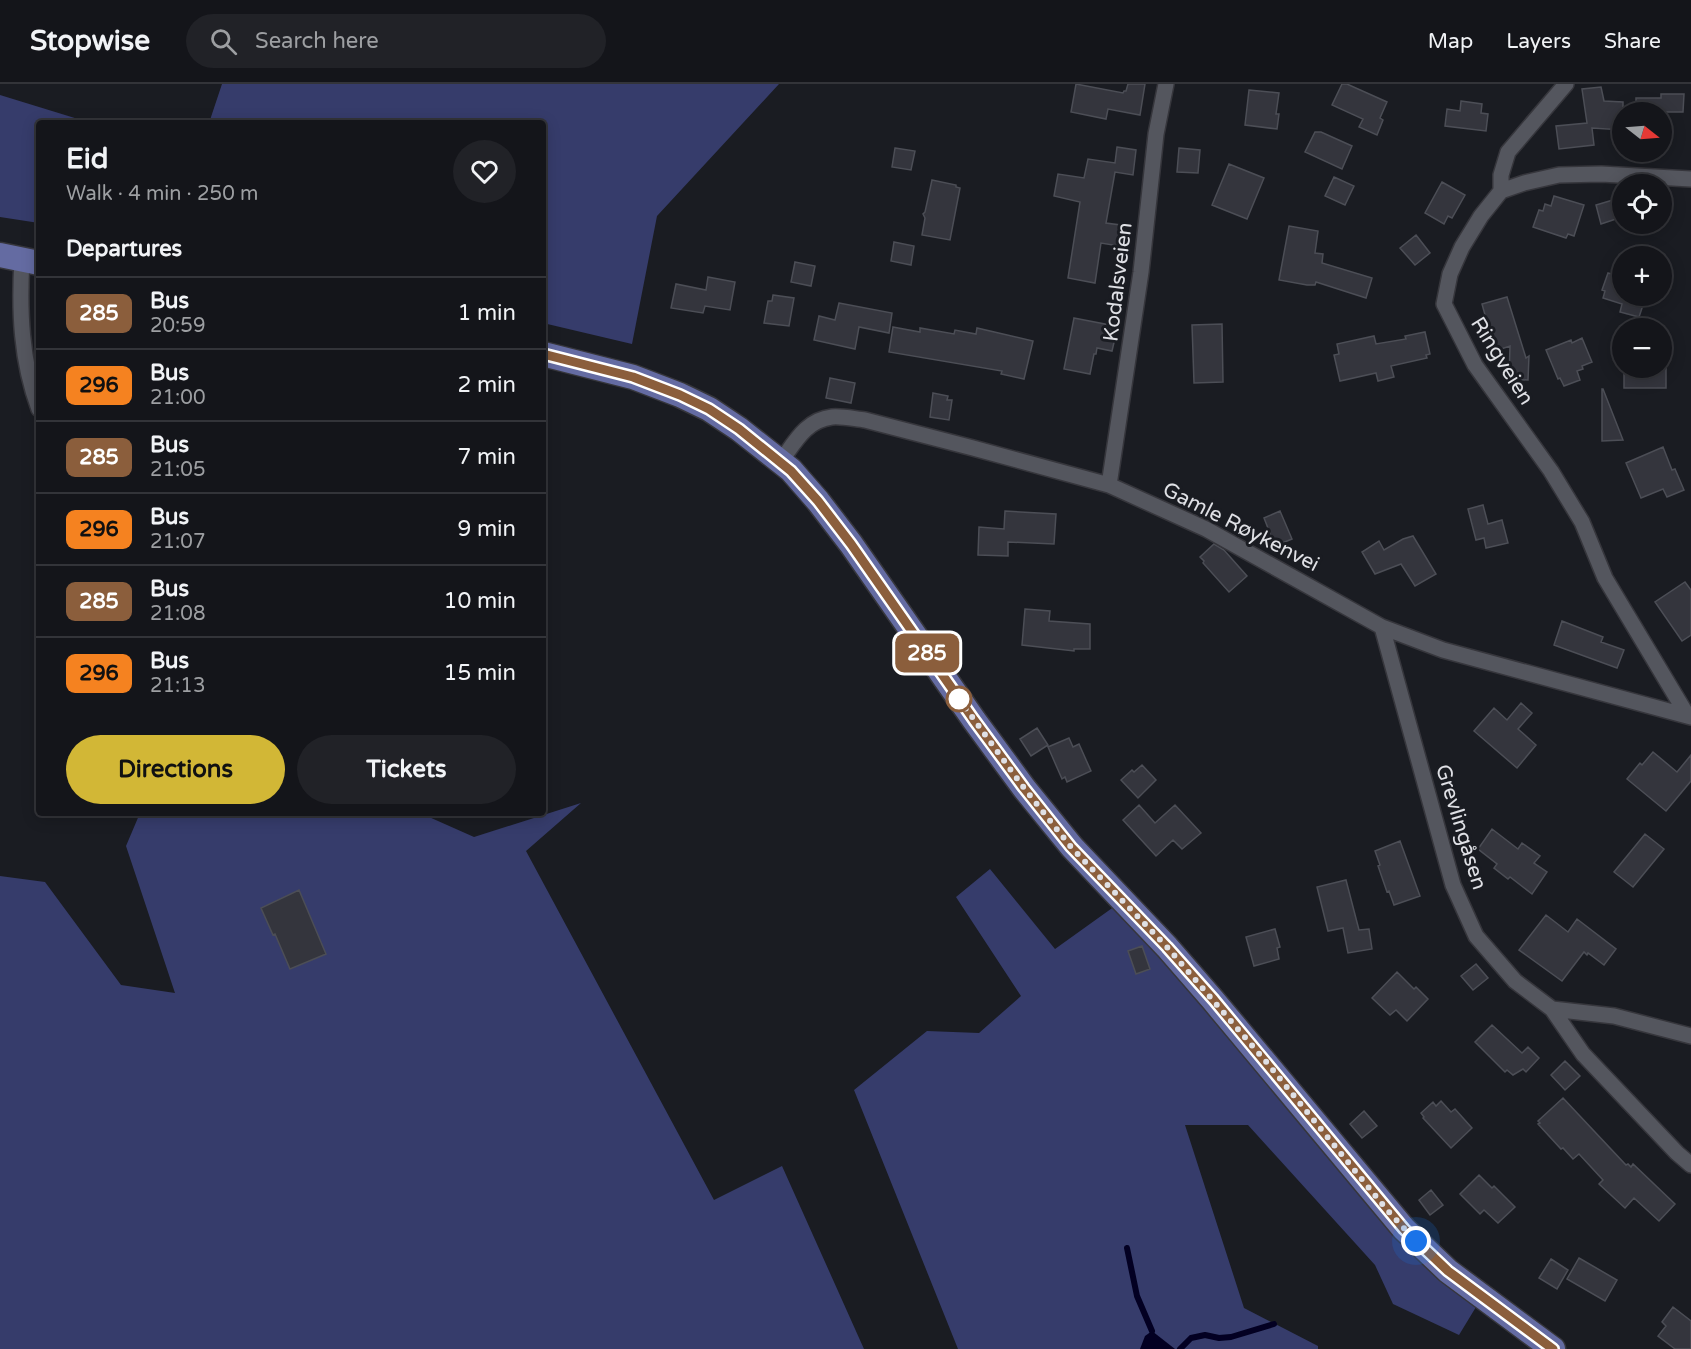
<!DOCTYPE html>
<meta charset="utf-8">
<style>
:root{--surface:#14151a;--page:#212227;--text:#f1f3f6;--muted:#9d9fa2;--line:#333439;--accent:#d2b736}
body{margin:0;font-family:"Varela Round",sans-serif;background:var(--page);color:var(--text);height:100vh;display:flex;flex-direction:column;font-size:22px;white-space:nowrap}
*{box-sizing:border-box;margin:0}
p{font-size:20px;color:var(--muted)}
.icon{flex:none;width:33px;height:33px;fill:none;stroke:currentColor;stroke-width:2;stroke-linecap:round;stroke-linejoin:round}
.map{position:relative;flex:1;overflow:hidden}
.drawer{position:absolute;left:36px;top:36px;width:510px;height:696px;display:flex;flex-direction:column;background:var(--surface);border-radius:6px;box-shadow:0 3px 15px #0003,0 0 0 2px var(--line)}
.drawer>*{flex:none}
.badge{padding:0 12px;border-radius:9px;font-size:21px;line-height:39px}
.needle{width:39px;rotate:107deg}
.tools{position:absolute;left:1612px;top:18px;display:grid;gap:12px}
.tools a{display:grid;place-items:center;width:60px;height:60px;border-radius:50%;background:var(--surface);box-shadow:0 3px 15px #0003,0 0 0 2px var(--line);font-size:30px}
.you{position:absolute;width:30px;height:30px;margin:-15px;border:4px solid #fff;border-radius:50%;background:#1a73e8;box-shadow:0 0 0 9px #1a73e833}
.map>.badge{position:absolute;translate:-50% -50%;box-shadow:0 0 0 3px #fff}
h2{padding:0 30px;font-size:22px;line-height:54px}
.round{display:grid;place-items:center;flex:none;width:63px;height:63px;border-radius:32px;background:var(--page)}
.overview{display:flex;align-items:center;justify-content:space-between;height:102px;padding:0 30px}
h1{font-size:28px;font-weight:700;line-height:45px}
.action{display:flex;gap:12px;margin-top:auto;padding:12px 30px}
.action a{flex:1;height:69px;border-radius:36px;background:var(--accent);color:#111;font-size:24px;font-weight:700;line-height:69px;text-align:center}
.action a+a{background:var(--page);color:var(--text)}
ul{padding:0;list-style:none}
li{display:flex;align-items:center;gap:18px;height:72px;padding:0 30px;border-top:2px solid var(--line)}
li div{flex:1}
li b{display:block;font-size:22px}
li em{font-style:normal}
li .badge{min-width:66px;font-weight:700;text-align:center}
header{display:flex;align-items:center;gap:36px;box-sizing:border-box;height:84px;padding:0 30px;background:var(--surface);border-bottom:2px solid var(--line)}
header strong{font-size:28px}
nav{display:flex;gap:33px;margin-inline-start:auto;font-size:21px}
.search{width:420px;height:54px;background:var(--page);display:flex;align-items:center;gap:15px;box-sizing:border-box;padding:0 21px;border-radius:33px;color:var(--muted);font-size:22px}
.map>svg:first-child{display:block}
.green{fill:#363c6b}
.water{fill:#030022}
.lines{fill:none;stroke-linecap:round;stroke-linejoin:round}
.stream{stroke:#030022;stroke-width:6}
.building{fill:#34353d;stroke:#4c4e56;stroke-width:1.5}
.street-casing{stroke:#36363c;stroke-width:18}
.primary-casing{stroke:#36363c;stroke-width:27}
.street{stroke:#54565e;stroke-width:15}
.primary{stroke:#646ba2;stroke-width:24}
.line-casing{stroke:#fff;stroke-width:14}
.line{stroke:#8b5e3c;stroke-width:9}
.walk{stroke:#dfe0e5;stroke-width:6;stroke-dasharray:0 10.8}
.stop-dot{fill:#fff;stroke:#8b5e3c;stroke-width:3}
.labels{text-anchor:middle;dominant-baseline:central;stroke-width:6;stroke-linejoin:round;paint-order:stroke}
.street-label{font-size:21px;fill:#dfe0e5;stroke:#1a1c22}
</style>
<header>
<strong>Stopwise</strong>
<div class="search"><svg class="icon" aria-label="search" viewBox="0 0 24 24"><circle cx="10" cy="10" r="6"/><path d="M15 15l6 6"/></svg>Search here</div>
<nav><a>Map</a><a>Layers</a><a>Share</a></nav>
</header>
<div class="map">
<svg width="1691" height="1265" viewBox="0 0 1691 1265">
<rect width="100%" height="100%" fill="#1a1c22"/>
<path class="green" d="M 222,0 L 779,0 L 657,132 L 632,260 L 543,239 L 543,39 L 209,39 Z
M 0,11 L 91,39 L 39,39 L 39,139 L 0,133 Z
M 581,719 L 526,767 L 714,1116 L 782,1082 L 864,1265 L 0,1265 L 0,792 L 45,798 L 121,901 L 175,909 L 126,762 L 140,729 L 420,729 L 474,753 Z
M 990,785 L 1055,865 L 1115,822 L 1372,1118 L 1476,1223 L 1459,1251 L 1393,1220 L 1375,1181 L 1248,1041 L 1185,1041 L 1244,1224 L 1318,1262 L 1318,1265 L 958,1265 L 854,1006 L 927,947 L 979,949 L 1021,912 L 956,813 Z"/>
<path class="water" d="M 1152,1247 L 1175,1265 L 1140,1265 L 1145,1252 Z"/>
<g class="lines">
<path class="stream" d="M 1127,1164 L 1137,1212 L 1152,1247
M 1180,1265 L 1191,1254 L 1205,1251 L 1219,1254 L 1231,1253 L 1274,1240"/>
</g>
<path class="building" d="M 1076,0 L 1123,9 L 1124,7 L 1126,7 L 1128,0 L 1145,0 L 1140,31 L 1108,25 L 1106,35 L 1071,28 Z
M 1342,0 L 1347,0 L 1387,18 L 1380,34 L 1383,36 L 1377,51 L 1359,43 L 1363,35 L 1332,21 Z
M 1601,3 L 1604,17 L 1623,18 L 1623,46 L 1592,44 L 1594,61 L 1559,65 L 1556,42 L 1587,39 L 1582,5 Z
M 1249,6 L 1279,9 L 1276,30 L 1279,30 L 1277,45 L 1245,41 Z
M 1661,10 L 1684,10 L 1683,28 L 1636,28 L 1636,14 L 1661,14 Z
M 1461,17 L 1482,20 L 1481,29 L 1488,30 L 1486,47 L 1445,42 L 1447,25 L 1460,27 Z
M 1315,48 L 1321,48 L 1352,62 L 1342,85 L 1305,68 Z
M 1117,63 L 1136,66 L 1133,91 L 1115,88 L 1106,139 L 1128,142 L 1125,163 L 1101,159 L 1095,199 L 1068,194 L 1080,118 L 1054,112 L 1058,90 L 1084,94 L 1088,75 L 1115,79 Z
M 895,64 L 915,67 L 911,86 L 892,83 Z
M 1179,64 L 1200,66 L 1198,89 L 1177,88 Z
M 1229,80 L 1264,94 L 1247,135 L 1212,121 Z
M 1334,93 L 1354,102 L 1345,121 L 1325,112 Z
M 932,96 L 956,101 L 956,103 L 960,104 L 950,156 L 922,151 L 925,134 L 923,130 L 925,128 Z
M 1442,98 L 1465,111 L 1452,134 L 1448,132 L 1444,140 L 1425,129 Z
M 1554,112 L 1584,121 L 1574,152 L 1568,150 L 1566,154 L 1533,143 L 1539,126 L 1543,127 L 1545,120 L 1551,122 Z
M 1613,116 L 1619,134 L 1601,140 L 1596,121 Z
M 1289,142 L 1318,147 L 1315,169 L 1323,170 L 1322,179 L 1372,194 L 1366,214 L 1316,198 L 1315,201 L 1307,201 L 1279,196 Z
M 1416,151 L 1430,169 L 1415,181 L 1400,164 Z
M 894,158 L 914,162 L 911,181 L 891,177 Z
M 795,178 L 815,182 L 811,202 L 791,198 Z
M 1608,189 L 1623,193 L 1623,217 L 1625,212 L 1646,212 L 1639,233 L 1620,228 L 1622,220 L 1603,214 L 1605,207 L 1602,206 Z
M 708,193 L 735,198 L 730,226 L 705,222 L 703,229 L 671,224 L 676,200 L 706,206 Z
M 773,211 L 794,214 L 789,242 L 764,239 L 768,217 L 772,217 Z
M 1507,213 L 1526,274 L 1529,272 L 1528,296 L 1509,295 L 1510,262 L 1495,267 L 1482,220 Z
M 839,219 L 892,229 L 889,249 L 859,243 L 855,265 L 814,256 L 819,232 L 835,236 Z
M 1074,234 L 1110,241 L 1116,250 L 1112,267 L 1097,264 L 1096,270 L 1094,270 L 1090,290 L 1064,285 Z
M 1222,240 L 1223,298 L 1194,299 L 1192,241 Z
M 893,243 L 920,248 L 920,244 L 954,250 L 955,246 L 976,250 L 977,244 L 1033,257 L 1024,295 L 1001,290 L 1002,287 L 889,268 Z
M 1425,248 L 1430,270 L 1426,271 L 1427,274 L 1391,282 L 1394,293 L 1378,297 L 1376,289 L 1340,297 L 1334,271 L 1339,270 L 1337,260 L 1374,252 L 1376,260 L 1406,255 L 1405,252 Z
M 1582,254 L 1592,278 L 1582,282 L 1583,285 L 1577,287 L 1580,296 L 1564,302 L 1560,294 L 1558,295 L 1546,266 L 1571,256 L 1572,259 Z
M 1628,284 L 1666,284 L 1666,304 L 1624,304 L 1624,286 L 1628,286 Z
M 830,294 L 855,299 L 851,319 L 826,314 Z
M 1602,305 L 1603,305 L 1623,356 L 1602,357 Z
M 933,309 L 948,312 L 947,316 L 952,316 L 949,336 L 930,333 Z
M 1663,363 L 1672,386 L 1675,385 L 1684,406 L 1667,413 L 1663,405 L 1641,414 L 1626,379 Z
M 1483,421 L 1488,440 L 1502,436 L 1508,459 L 1486,464 L 1484,454 L 1476,456 L 1468,425 Z
M 1005,427 L 1056,430 L 1054,460 L 1008,458 L 1008,472 L 978,471 L 979,443 L 1004,445 Z
M 1280,427 L 1292,455 L 1275,462 L 1264,434 Z
M 1413,452 L 1436,490 L 1415,502 L 1401,480 L 1375,490 L 1362,468 L 1379,457 L 1384,466 L 1403,455 Z
M 1214,460 L 1224,466 L 1247,492 L 1229,508 L 1203,479 L 1204,477 L 1200,473 Z
M 1685,498 L 1691,506 L 1691,551 L 1682,557 L 1655,518 Z
M 1025,525 L 1050,527 L 1049,537 L 1090,540 L 1090,565 L 1074,565 L 1074,567 L 1022,561 Z
M 1562,537 L 1603,553 L 1601,558 L 1624,566 L 1617,584 L 1554,561 Z
M 1521,619 L 1532,629 L 1518,645 L 1536,661 L 1517,684 L 1474,647 L 1494,624 L 1507,636 Z
M 1037,644 L 1048,661 L 1031,672 L 1020,655 Z
M 1069,654 L 1073,663 L 1079,660 L 1091,687 L 1067,698 L 1065,693 L 1062,695 L 1048,663 Z
M 1653,668 L 1677,688 L 1691,671 L 1691,697 L 1666,727 L 1627,695 L 1640,679 L 1642,681 Z
M 1142,681 L 1156,696 L 1138,714 L 1121,696 L 1132,686 L 1134,688 Z
M 1139,721 L 1155,739 L 1175,721 L 1201,749 L 1182,765 L 1173,756 L 1156,772 L 1123,736 Z
M 1492,745 L 1518,765 L 1522,759 L 1540,772 L 1534,779 L 1547,788 L 1532,810 L 1510,793 L 1508,795 L 1494,784 L 1497,780 L 1478,765 Z
M 1645,750 L 1664,765 L 1633,803 L 1614,788 Z
M 1400,757 L 1420,812 L 1394,821 L 1389,807 L 1387,808 L 1378,782 L 1380,781 L 1375,767 Z
M 1346,796 L 1359,846 L 1369,845 L 1372,865 L 1348,869 L 1343,844 L 1328,847 L 1317,803 Z
M 299,806 L 326,870 L 290,885 L 275,850 L 273,851 L 261,824 Z
M 1546,831 L 1568,848 L 1577,835 L 1616,865 L 1604,881 L 1588,869 L 1587,871 L 1584,868 L 1562,897 L 1519,866 Z
M 1275,845 L 1280,863 L 1277,864 L 1279,875 L 1254,882 L 1246,853 Z
M 1142,862 L 1150,885 L 1136,890 L 1128,867 Z
M 1476,880 L 1488,894 L 1473,906 L 1461,892 Z
M 1397,888 L 1414,905 L 1416,903 L 1428,915 L 1407,937 L 1396,926 L 1390,931 L 1372,914 Z
M 1492,941 L 1522,969 L 1528,963 L 1539,974 L 1526,988 L 1523,985 L 1513,991 L 1507,986 L 1505,988 L 1475,958 Z
M 1565,977 L 1580,992 L 1565,1006 L 1551,991 Z
M 1563,1014 L 1626,1081 L 1628,1080 L 1631,1083 L 1633,1080 L 1675,1120 L 1659,1137 L 1634,1114 L 1625,1124 L 1599,1100 L 1603,1096 L 1579,1070 L 1573,1075 L 1563,1064 L 1561,1065 L 1538,1040 L 1540,1039 L 1538,1037 Z
M 1441,1017 L 1451,1028 L 1455,1025 L 1472,1044 L 1451,1064 L 1423,1034 L 1424,1033 L 1421,1029 L 1433,1018 L 1436,1022 Z
M 1364,1027 L 1377,1042 L 1362,1054 L 1350,1040 Z
M 1479,1091 L 1492,1104 L 1494,1102 L 1515,1123 L 1498,1139 L 1484,1126 L 1480,1130 L 1460,1110 Z
M 1431,1106 L 1443,1121 L 1430,1131 L 1419,1116 Z
M 1579,1174 L 1617,1196 L 1605,1217 L 1567,1195 Z
M 1551,1175 L 1568,1186 L 1557,1205 L 1539,1194 Z
M 1673,1223 L 1691,1237 L 1691,1265 L 1675,1265 L 1658,1252 L 1666,1242 L 1662,1238 Z"/>
<g class="lines">
<defs>
<path id="street" d="M 1501,107 L 1501,91 L 1508,68 L 1566,0
M 22,176 C 19,227 21,277 39,325
M 781,377 C 795,358 806,336 832,333 C 842,332 855,335 865,336 L 973,364 L 1109,401 L 1206,445 L 1382,543 L 1443,566 L 1691,633
M 1109,401 L 1141,188 L 1156,50 L 1166,0
M 1382,543 L 1453,801 L 1476,852 L 1515,897 L 1552,925 L 1583,970 L 1677,1069 L 1691,1081
M 1687,631 L 1605,494 L 1582,438 L 1551,387 L 1475,281 L 1444,220 L 1450,190 L 1462,163 L 1481,132 L 1501,107 L 1524,99 L 1559,91 L 1601,90 L 1691,95
M 1552,925 L 1614,932 L 1691,952"/>
<path id="primary" d="M 0,171 L 39,179
M 543,270 L 633,293 L 680,311 L 709,325 L 739,345 L 791,386 L 818,417 L 851,460 L 974,636 L 1024,704 L 1072,763 L 1167,863 L 1213,916 L 1404,1145 L 1448,1187 L 1553,1265"/>
</defs>
<use href="#street" class="street-casing"/>
<use href="#primary" class="primary-casing"/>
<use href="#street" class="street"/>
<use href="#primary" class="primary"/>
</g>
<g class="lines">
<defs>
<path id="line" d="M 543,270 L 633,293 L 680,311 L 709,325 L 739,345 L 791,387 L 818,417 L 851,460 L 974,636 L 1024,704 L 1071,763 L 1167,863 L 1214,916 L 1404,1145 L 1448,1187 L 1553,1265"/>
</defs>
<use href="#line" class="line-casing"/>
<use href="#line" class="line"/>
<path class="walk" d="M 959,615 L 956,611 L 1024,704 L 1071,763 L 1167,863 L 1268,980 L 1387,1126 L 1416,1157"/>
</g>
<circle class="stop-dot" cx="959" cy="615" r="12"/>
<g class="labels">
<g class="street-label">
<text transform="translate(1118 198) rotate(-83)">Kodalsveien</text>
<text transform="translate(1502 277) rotate(58)">Ringveien</text>
<text transform="translate(1241 443) rotate(27)">Gamle Røykenvei</text>
<text transform="translate(1461 743) rotate(73)">Grevlingåsen</text>
</g>
</g>
</svg>
<div class="tools">
<a><svg class="needle" viewBox="-14 -14 28 28"><path d="M0-13l5 13h-10z" fill="#e53935"/><path d="M0 13l5-13h-10z" fill="#9d9fa2"/></svg></a>
<a><svg class="icon" aria-label="locate" viewBox="0 0 24 24"><circle cx="12" cy="12" r="6"/><path d="M12 2v4M12 18v4M2 12h4M18 12h4"/></svg></a>
<a>+</a>
<a>−</a>
</div>
<div class="you" style="left:1416px;top:1157px"></div>
<b class="badge" style="left:927px;top:569px;background:#8b5e3c;color:#fff">285</b>
<section class="drawer">
<div class="overview"><div><h1>Eid</h1><p>Walk · 4 min · 250 m</p></div><a class="round"><svg class="icon" aria-label="heart" viewBox="0 0 24 24"><path d="M12 20l-8-8c-3-5 5-10 8-4 3-6 11-1 8 4z"/></svg></a></div>
<h2>Departures</h2>
<ul>
<li><span class="badge" style="background:#8b5e3c;color:#fff">285</span><div><b>Bus</b><p>20:59</p></div><em>1 min</em></li>
<li><span class="badge" style="background:#f58220;color:#111">296</span><div><b>Bus</b><p>21:00</p></div><em>2 min</em></li>
<li><span class="badge" style="background:#8b5e3c;color:#fff">285</span><div><b>Bus</b><p>21:05</p></div><em>7 min</em></li>
<li><span class="badge" style="background:#f58220;color:#111">296</span><div><b>Bus</b><p>21:07</p></div><em>9 min</em></li>
<li><span class="badge" style="background:#8b5e3c;color:#fff">285</span><div><b>Bus</b><p>21:08</p></div><em>10 min</em></li>
<li><span class="badge" style="background:#f58220;color:#111">296</span><div><b>Bus</b><p>21:13</p></div><em>15 min</em></li>
</ul>
<div class="action"><a>Directions</a><a>Tickets</a></div>
</section>
</div>
